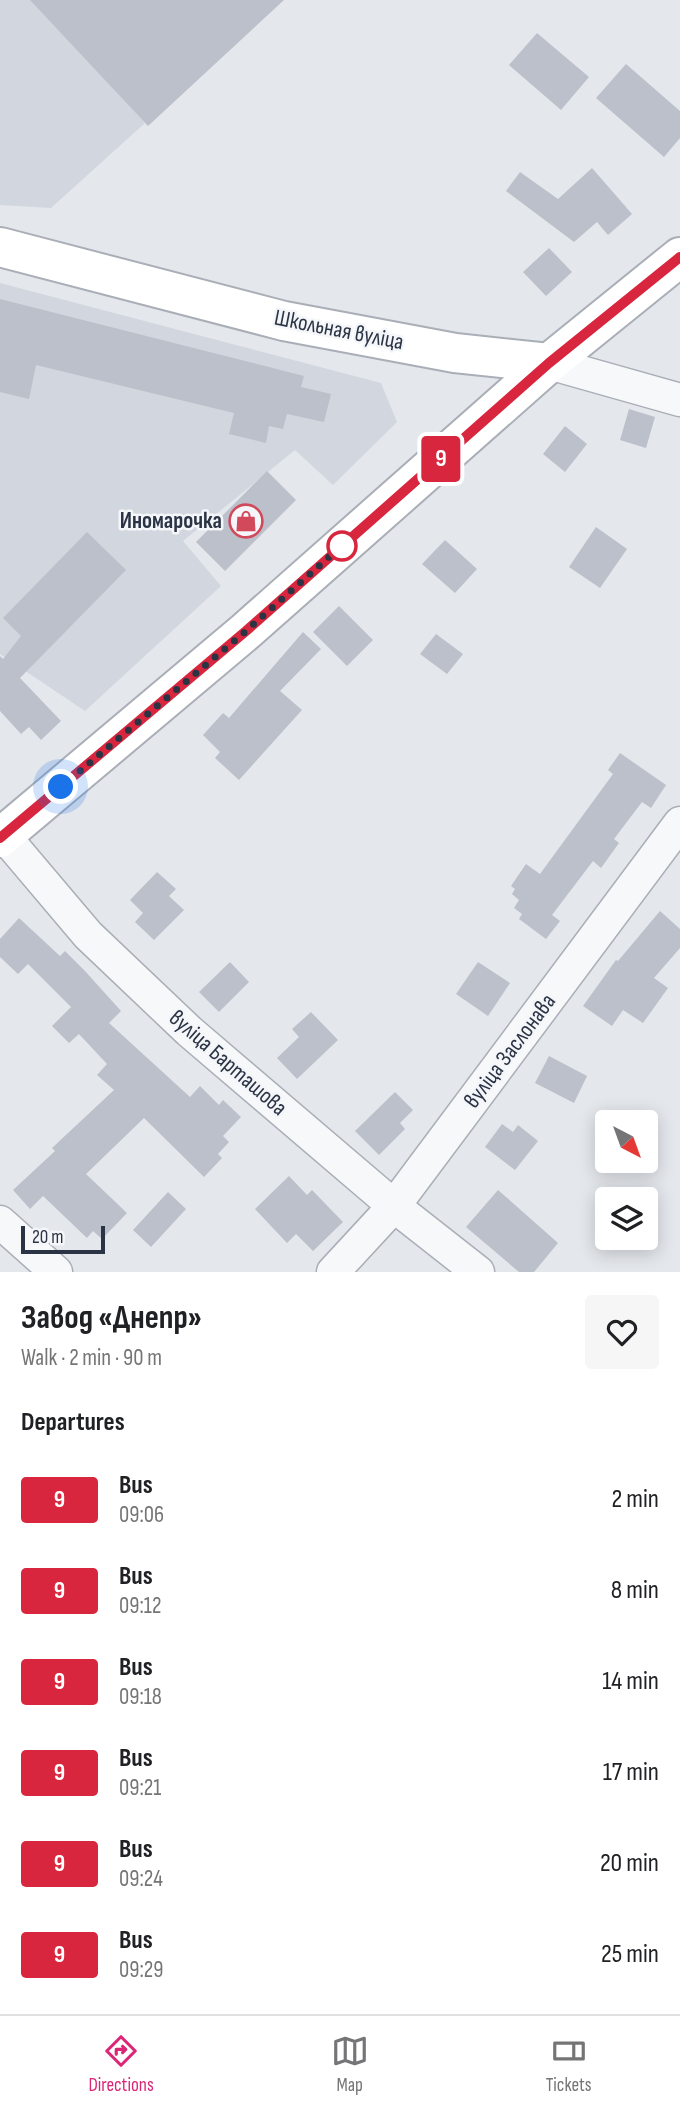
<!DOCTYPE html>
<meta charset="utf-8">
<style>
:root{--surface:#fff;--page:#f6f6f6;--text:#202124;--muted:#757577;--line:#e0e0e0;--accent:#db2777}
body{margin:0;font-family:"Sofia Sans Condensed",sans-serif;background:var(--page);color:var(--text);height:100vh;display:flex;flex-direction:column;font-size:26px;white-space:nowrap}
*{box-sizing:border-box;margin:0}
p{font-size:23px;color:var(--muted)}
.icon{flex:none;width:38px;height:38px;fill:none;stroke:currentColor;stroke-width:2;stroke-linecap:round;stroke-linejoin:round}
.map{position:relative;height:1272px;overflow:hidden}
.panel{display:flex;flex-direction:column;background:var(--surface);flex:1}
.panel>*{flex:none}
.badge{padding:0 14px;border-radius:5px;font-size:24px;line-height:46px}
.needle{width:46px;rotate:139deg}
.controls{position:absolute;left:595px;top:1110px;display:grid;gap:14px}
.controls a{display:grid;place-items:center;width:63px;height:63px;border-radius:7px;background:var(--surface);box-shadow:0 4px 18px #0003;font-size:35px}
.scale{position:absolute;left:21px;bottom:18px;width:84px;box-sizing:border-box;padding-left:7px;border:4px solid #2b3445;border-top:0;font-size:19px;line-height:24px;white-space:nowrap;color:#2b3445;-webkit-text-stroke:5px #f4f6f9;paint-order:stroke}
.you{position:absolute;width:35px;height:35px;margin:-18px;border:5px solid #fff;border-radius:50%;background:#1a73e8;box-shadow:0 0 0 10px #1a73e833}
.map>.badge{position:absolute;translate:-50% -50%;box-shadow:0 0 0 4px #fff}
h2{padding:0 21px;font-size:26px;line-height:63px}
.round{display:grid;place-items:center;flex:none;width:74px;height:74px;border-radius:7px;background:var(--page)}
.overview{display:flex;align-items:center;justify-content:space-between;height:119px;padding:0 21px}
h1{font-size:33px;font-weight:700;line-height:52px}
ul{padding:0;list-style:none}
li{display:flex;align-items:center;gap:21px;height:91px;padding:0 21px}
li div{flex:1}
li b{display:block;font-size:26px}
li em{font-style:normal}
li .badge{min-width:77px;font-weight:700;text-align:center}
.menu{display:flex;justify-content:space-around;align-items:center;height:98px;border-top:2px solid var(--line);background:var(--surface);font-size:19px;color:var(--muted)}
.menu a{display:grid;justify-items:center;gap:4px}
.menu .current{color:var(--accent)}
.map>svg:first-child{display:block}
.built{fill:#d2d6de}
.building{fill:#bbc0ca}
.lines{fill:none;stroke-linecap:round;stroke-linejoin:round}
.street-casing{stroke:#a9aeb7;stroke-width:35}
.secondary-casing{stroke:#a9aeb7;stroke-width:42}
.street{stroke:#f7f8fa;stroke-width:32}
.secondary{stroke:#fff;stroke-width:38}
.line-casing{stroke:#fff;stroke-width:16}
.line{stroke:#d7263d;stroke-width:10}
.walk{stroke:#2b3445;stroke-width:7;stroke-dasharray:0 12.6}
.stop-dot{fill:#fff;stroke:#d7263d;stroke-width:3.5}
.labels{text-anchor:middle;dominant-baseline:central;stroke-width:5;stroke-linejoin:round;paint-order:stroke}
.street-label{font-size:23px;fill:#2b3445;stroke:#f4f6f9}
.poi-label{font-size:23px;font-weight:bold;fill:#2b3445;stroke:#f4f6f9;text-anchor:end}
</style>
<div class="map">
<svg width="680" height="1272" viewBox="0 0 680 1272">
<rect width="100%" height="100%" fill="#e4e7ec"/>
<path class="built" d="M 0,0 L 204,0 L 112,87 L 145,123 L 51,208 L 0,205 Z
M 0,283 L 381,383 L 397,422 L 333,485 L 295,450 L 183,541 L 221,586 L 85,711 L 0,654 Z"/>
<path class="building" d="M 30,0 L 284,0 L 148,126 Z
M 537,33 L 589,77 L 561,110 L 509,65 Z
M 626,64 L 680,111 L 680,138 L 664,157 L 596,98 Z
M 592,168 L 632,214 L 608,235 L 597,222 L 574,242 L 506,191 L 520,172 L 558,199 Z
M 549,248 L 572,272 L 546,296 L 523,272 Z
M 0,299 L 304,376 L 301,387 L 331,394 L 324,422 L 287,414 L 283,429 L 269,426 L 266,443 L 229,434 L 234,413 L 36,365 L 29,399 L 0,392 Z
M 629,409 L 655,417 L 646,448 L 620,440 Z
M 565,426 L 587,444 L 565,472 L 543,454 Z
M 267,471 L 296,500 L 225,571 L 196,542 Z
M 596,527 L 627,549 L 600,588 L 569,567 Z
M 87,532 L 126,570 L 20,678 L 61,721 L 41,740 L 29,727 L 21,734 L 0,711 L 0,656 L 3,659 L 21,636 L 3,618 Z
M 445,540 L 477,569 L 455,593 L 422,564 Z
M 339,606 L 373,640 L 347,666 L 313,632 Z
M 303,632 L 321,649 L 280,691 L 302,710 L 239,780 L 215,758 L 220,752 L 203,735 L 223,713 L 229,718 Z
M 436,634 L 463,654 L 447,674 L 420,654 Z
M 620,753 L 666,785 L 651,808 L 642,802 L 614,839 L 619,843 L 601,868 L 593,861 L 552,915 L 560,921 L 546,939 L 519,919 L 522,914 L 514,908 L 519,900 L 512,894 L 515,889 L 511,886 L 526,864 L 540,874 L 613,774 L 608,770 Z
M 157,872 L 176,889 L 169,896 L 184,910 L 154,940 L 135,922 L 143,913 L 130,900 Z
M 660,911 L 680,929 L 680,948 L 654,978 L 668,988 L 643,1023 L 623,1010 L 612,1026 L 583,1006 L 616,960 L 618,961 Z
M 19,918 L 60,956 L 65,951 L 85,971 L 121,1011 L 109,1023 L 190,1097 L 200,1086 L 219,1105 L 223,1100 L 241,1117 L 223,1136 L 229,1142 L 218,1154 L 222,1158 L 204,1177 L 144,1118 L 86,1174 L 127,1213 L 102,1239 L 93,1231 L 87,1238 L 43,1196 L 30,1209 L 13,1190 L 55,1151 L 52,1148 L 114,1090 L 97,1075 L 107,1064 L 79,1034 L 69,1043 L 52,1026 L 71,1007 L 28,964 L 18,974 L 0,957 L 0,939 Z
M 230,962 L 249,982 L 219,1012 L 199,992 Z
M 478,962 L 510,983 L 488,1016 L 456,994 Z
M 311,1012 L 338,1040 L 297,1079 L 277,1058 L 299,1037 L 292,1029 Z
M 549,1056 L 587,1076 L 574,1103 L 535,1083 Z
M 395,1092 L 413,1110 L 400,1123 L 405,1129 L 379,1155 L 355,1131 Z
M 502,1124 L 513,1132 L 518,1125 L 538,1141 L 515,1170 L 485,1147 Z
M 289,1176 L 307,1195 L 312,1190 L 343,1222 L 313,1251 L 296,1234 L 287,1243 L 255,1209 Z
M 498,1190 L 558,1243 L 534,1272 L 519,1272 L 466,1227 Z
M 168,1192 L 186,1209 L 151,1247 L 133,1230 Z"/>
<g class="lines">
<defs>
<path id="street" d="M 549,363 L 680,400
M 0,831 L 88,935 L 189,1031 L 394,1206 L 478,1272
M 0,1222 L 56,1272
M 333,1272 L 394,1206 L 680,823"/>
<path id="secondary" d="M 0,247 L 284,321 L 455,353 L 549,363
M 0,838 L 246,631 L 549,363 L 680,257"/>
</defs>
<use href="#street" class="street-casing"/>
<use href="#secondary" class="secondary-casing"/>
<use href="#street" class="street"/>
<use href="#secondary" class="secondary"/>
</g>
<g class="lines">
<defs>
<path id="line" d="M 0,838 L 246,631 L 549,363 L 680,257"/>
</defs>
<use href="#line" class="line-casing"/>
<use href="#line" class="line"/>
<path class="walk" d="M 61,787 L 246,631 L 347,541 L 342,546"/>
</g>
<defs>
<symbol id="shop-ring" viewBox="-11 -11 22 22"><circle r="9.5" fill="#f4f6f9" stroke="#d1495b" stroke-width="1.5"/><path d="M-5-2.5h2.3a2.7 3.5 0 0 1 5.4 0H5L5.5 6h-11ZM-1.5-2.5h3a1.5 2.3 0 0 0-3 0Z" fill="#d1495b"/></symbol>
</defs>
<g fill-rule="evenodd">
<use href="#shop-ring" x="227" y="502" width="38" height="38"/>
</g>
<circle class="stop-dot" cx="342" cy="546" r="14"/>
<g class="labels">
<g class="street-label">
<text transform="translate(339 330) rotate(11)">Школьная вуліца</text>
<text transform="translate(510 1051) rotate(-53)">вуліца Заслонава</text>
<text transform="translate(228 1063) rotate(41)">вуліца Барташова</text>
</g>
<g class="poi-label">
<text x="222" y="521">Иномарочка</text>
</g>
</g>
</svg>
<div class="controls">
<a><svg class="needle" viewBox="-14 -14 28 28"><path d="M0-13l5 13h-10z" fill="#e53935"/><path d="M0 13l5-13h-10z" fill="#757577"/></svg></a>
<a><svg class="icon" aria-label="layers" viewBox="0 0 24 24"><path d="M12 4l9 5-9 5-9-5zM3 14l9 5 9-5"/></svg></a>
</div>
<div class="scale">20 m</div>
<div class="you" style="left:61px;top:787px"></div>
<b class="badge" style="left:441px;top:459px;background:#d7263d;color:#fff">9</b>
</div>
<section class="panel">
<div class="overview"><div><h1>Завод «Днепр»</h1><p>Walk · 2 min · 90 m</p></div><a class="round"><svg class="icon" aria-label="heart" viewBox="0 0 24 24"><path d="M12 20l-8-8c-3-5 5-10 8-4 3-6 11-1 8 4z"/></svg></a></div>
<h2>Departures</h2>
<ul>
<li><span class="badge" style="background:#d7263d;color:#fff">9</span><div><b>Bus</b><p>09:06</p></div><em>2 min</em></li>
<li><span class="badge" style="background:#d7263d;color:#fff">9</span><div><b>Bus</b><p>09:12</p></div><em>8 min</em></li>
<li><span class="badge" style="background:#d7263d;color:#fff">9</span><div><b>Bus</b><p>09:18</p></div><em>14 min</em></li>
<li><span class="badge" style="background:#d7263d;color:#fff">9</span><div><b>Bus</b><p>09:21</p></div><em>17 min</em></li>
<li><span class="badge" style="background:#d7263d;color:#fff">9</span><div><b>Bus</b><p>09:24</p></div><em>20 min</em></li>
<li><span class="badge" style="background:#d7263d;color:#fff">9</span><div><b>Bus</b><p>09:29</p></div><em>25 min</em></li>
</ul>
</section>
<nav class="menu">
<a class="current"><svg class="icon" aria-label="directions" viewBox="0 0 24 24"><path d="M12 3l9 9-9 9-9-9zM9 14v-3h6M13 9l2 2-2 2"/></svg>Directions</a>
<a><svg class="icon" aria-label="map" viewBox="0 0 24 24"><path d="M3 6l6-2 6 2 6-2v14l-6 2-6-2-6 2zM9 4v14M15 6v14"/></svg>Map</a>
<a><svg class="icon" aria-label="tickets" viewBox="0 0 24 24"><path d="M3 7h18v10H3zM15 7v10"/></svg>Tickets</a>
</nav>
